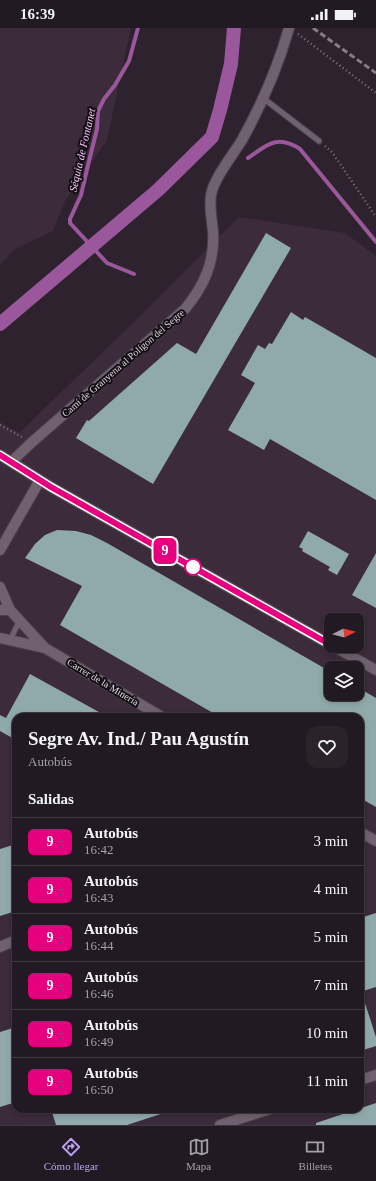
<!DOCTYPE html>
<html lang="es">
<meta charset="utf-8">
<style>
:root{--surface:#221a22;--page:#2a232a;--text:#f1f3f6;--muted:#a2a1a5;--line:#3f3840;--accent:#bca0f2}
body{margin:0;font-family:Georgia,serif;background:var(--page);color:var(--text);height:100vh;display:flex;flex-direction:column;font-size:15px;white-space:nowrap}
*{box-sizing:border-box;margin:0}
p{font-size:13px;color:var(--muted)}
.icon{flex:none;width:22px;height:22px;fill:none;stroke:currentColor;stroke-width:2;stroke-linecap:round;stroke-linejoin:round}
.map{position:relative;flex:1;overflow:hidden}
.panel{position:absolute;left:12px;top:685px;width:352px;height:400px;display:flex;flex-direction:column;background:var(--surface);border-radius:12px;box-shadow:0 2px 6px #0003,0 0 0 1px var(--line)}
.panel>*{flex:none}
.badge{padding:0 8px;border-radius:6px;font-size:14px;line-height:26px}
.needle{width:26px;rotate:84deg}
.tools{position:absolute;left:324px;top:585px;display:grid;gap:8px}
.tools a{display:grid;place-items:center;width:40px;height:40px;border-radius:8px;background:var(--surface);box-shadow:0 2px 6px #0003,0 0 0 1px var(--line);font-size:20px}
.map>.badge{position:absolute;translate:-50% -50%;box-shadow:0 0 0 2px #fff}
h2{padding:0 16px;font-size:15px;line-height:36px}
.round{display:grid;place-items:center;flex:none;width:42px;height:42px;border-radius:12px;background:var(--page)}
.summary{display:flex;align-items:center;justify-content:space-between;height:68px;padding:0 16px}
h1{font-size:19px;font-weight:700;line-height:30px}
ul{padding:0;list-style:none}
li{display:flex;align-items:center;gap:12px;height:48px;padding:0 16px;border-top:1px solid var(--line)}
li div{flex:1}
li b{display:block;font-size:15px}
li em{font-style:normal}
li .badge{min-width:44px;font-weight:700;text-align:center}
.status{display:flex;justify-content:space-between;align-items:center;height:28px;padding:0 20px;background:var(--surface);direction:ltr}
.status svg{height:11px;fill:currentColor}
.tab-bar{display:flex;justify-content:space-around;align-items:center;height:56px;border-top:1px solid var(--line);background:var(--surface);font-size:11px;color:var(--muted)}
.tab-bar a{display:grid;justify-items:center;gap:2px}
.tab-bar .current{color:var(--accent)}
.map>svg:first-child{display:block}
.built{fill:#3b2b3b;fill-rule:evenodd}
.lines{fill:none;stroke-linecap:round;stroke-linejoin:round}
.stream{stroke:#9b579c;stroke-width:4}
.canal{stroke:#9b579c;stroke-width:14}
.building{fill:#90aaab}
.lane-casing{stroke:#4b404b;stroke-width:7}
.street-casing{stroke:#4b404b;stroke-width:12}
.path{stroke:#807580;stroke-width:2.5;stroke-dasharray:1 3;stroke-linecap:butt}
.lane{stroke:#6f616f;stroke-width:5}
.street{stroke:#6f616f;stroke-width:10}
.rail{stroke:#877d87;stroke-width:3;stroke-dasharray:6 3;stroke-linecap:butt}
.line-casing{stroke:#fff;stroke-width:9}
.line{stroke:#e6007e;stroke-width:6}
.stop-dot{fill:#fff;stroke:#e6007e;stroke-width:2}
.labels{text-anchor:middle;dominant-baseline:central;stroke-width:4;stroke-linejoin:round;paint-order:stroke}
.street-label{font-size:10px;fill:#e1d8e1;stroke:#130e13}
.water-label{font-size:11px;font-style:italic;fill:#fcc5fd;stroke:#130e13}
</style>
<div class="status"><b>16:39</b><svg viewBox="0 0 49 12"><path d="M0 12V9h3v3zM5 12V6h3v6zM10 12V3h3v9zM15 12V0h3v12zM26 1h20v11H26zM47 4h2v5h-2z"/></svg></div>
<div class="map">
<svg width="376" height="1097" viewBox="0 0 376 1097">
<rect width="100%" height="100%" fill="#2e222e"/>
<path class="built" d="M 0,0 L 131,0 L 107,112 L 65,173 L 53,203 L 15,221 L 0,237 Z
M 239,189 L 345,205 L 376,228 L 376,1097 L 0,1097 L 0,394 L 19,405 L 140,288 ZM 331,592 L 357,592 L 357,618 L 331,618 ZM 331,640 L 357,640 L 357,666 L 331,666 ZM 16,689 L 360,689 L 360,1081 L 16,1081 Z"/>
<g class="lines">
<path class="stream" d="M 248,130 C 267,117 277,106 300,121 L 376,214
M 134,246 L 107,235 L 70,195 L 70,191 L 81,167 L 89,133 L 97,101 L 98,83 L 104,71 L 115,57 L 129,33 L 138,0"/>
<path class="canal" d="M 0,296 L 158,162 L 212,109 L 220,82 L 231,36 L 234,0"/>
</g>
<path class="building" d="M 266,205 L 291,220 L 153,456 L 76,410 L 87,392 L 89,393 L 177,315 L 196,326 Z
M 291,284 L 303,292 L 305,289 L 376,330 L 376,472 L 270,411 L 264,422 L 228,402 L 255,355 L 241,347 L 258,317 L 265,321 L 269,315 L 272,316 Z
M 57,502 L 76,503 L 91,507 L 107,515 L 331,644 L 331,666 L 357,666 L 357,659 L 376,670 L 376,779 L 360,770 L 360,689 L 220,689 L 60,597 L 82,558 L 25,530 L 35,516 L 45,507 Z
M 308,503 L 349,526 L 337,547 L 328,542 L 330,539 L 302,523 L 303,521 L 299,519 Z
M 376,525 L 376,580 L 352,567 Z
M 30,646 L 108,689 L 16,689 L 16,712 L 0,703 L 0,687 L 6,690 Z
M 16,816 L 16,883 L 0,888 L 0,821 Z
M 376,885 L 376,959 L 360,964 L 360,890 Z
M 360,966 L 362,966 L 376,1009 L 376,1018 L 360,1023 Z
M 16,999 L 16,1074 L 0,1079 L 0,1004 Z
M 376,1075 L 376,1097 L 316,1097 L 316,1095 Z
M 51,1081 L 169,1081 L 170,1083 L 127,1097 L 56,1097 Z"/>
<g class="lines">
<defs>
<path id="lane" d="M 263,70 L 319,113
M 10,612 L 20,592"/>
<path id="street" d="M 0,427 L 51,459 L 331,617
M 11,434 L 31,415 L 185,281 C 204,258 215,234 213,204 C 212,192 209,179 211,167 C 214,150 233,127 242,112 C 262,76 278,39 289,0
M 0,522 L 40,452
M 0,559 L 10,582 L 45,620 L 162,689
M 0,582 L 10,582
M 0,610 L 45,620
M 333,618 L 376,642
M 360,804 L 376,813
M 0,919 L 16,912
M 360,1052 L 376,1047
M 220,1097 L 270,1081"/>
</defs>
<use href="#lane" class="lane-casing"/>
<use href="#street" class="street-casing"/>
<path class="path" d="M 298,6 L 376,65
M 325,118 L 332,124 L 376,189
M 0,397 L 22,409"/>
<use href="#lane" class="lane"/>
<use href="#street" class="street"/>
<path class="rail" d="M 313,0 L 376,45"/>
</g>
<g class="lines">
<defs>
<path id="line" d="M 0,427 L 51,459 L 331,617"/>
</defs>
<use href="#line" class="line-casing"/>
<use href="#line" class="line"/>
</g>
<circle class="stop-dot" cx="193" cy="539" r="8"/>
<g class="labels">
<g class="street-label">
<text transform="translate(123 335) rotate(-41)">Camí de Granyena al Polígon del Segre</text>
<text transform="translate(103 654) rotate(31)">Carrer de la Mineria</text>
</g>
<g class="water-label">
<text transform="translate(82 122) rotate(-77)">Séquia de Fontanet</text>
</g>
</g>
</svg>
<div class="tools">
<a><svg class="needle" viewBox="-14 -14 28 28"><path d="M0-13l5 13h-10z" fill="#e53935"/><path d="M0 13l5-13h-10z" fill="#a2a1a5"/></svg></a>
<a><svg class="icon" aria-label="layers" viewBox="0 0 24 24"><path d="M12 4l9 5-9 5-9-5zM3 14l9 5 9-5"/></svg></a>
</div>
<b class="badge" style="left:165px;top:523px;background:#e6007e;color:#fff">9</b>
<section class="panel">
<div class="summary"><div><h1>Segre Av. Ind./ Pau Agustín</h1><p>Autobús</p></div><a class="round"><svg class="icon" aria-label="heart" viewBox="0 0 24 24"><path d="M12 20l-8-8c-3-5 5-10 8-4 3-6 11-1 8 4z"/></svg></a></div>
<h2>Salidas</h2>
<ul>
<li><span class="badge" style="background:#e6007e;color:#fff">9</span><div><b>Autobús</b><p>16:42</p></div><em>3 min</em></li>
<li><span class="badge" style="background:#e6007e;color:#fff">9</span><div><b>Autobús</b><p>16:43</p></div><em>4 min</em></li>
<li><span class="badge" style="background:#e6007e;color:#fff">9</span><div><b>Autobús</b><p>16:44</p></div><em>5 min</em></li>
<li><span class="badge" style="background:#e6007e;color:#fff">9</span><div><b>Autobús</b><p>16:46</p></div><em>7 min</em></li>
<li><span class="badge" style="background:#e6007e;color:#fff">9</span><div><b>Autobús</b><p>16:49</p></div><em>10 min</em></li>
<li><span class="badge" style="background:#e6007e;color:#fff">9</span><div><b>Autobús</b><p>16:50</p></div><em>11 min</em></li>
</ul>
</section>
</div>
<nav class="tab-bar">
<a class="current"><svg class="icon" aria-label="directions" viewBox="0 0 24 24"><path d="M12 3l9 9-9 9-9-9zM9 14v-3h6M13 9l2 2-2 2"/></svg>Cómo llegar</a>
<a><svg class="icon" aria-label="map" viewBox="0 0 24 24"><path d="M3 6l6-2 6 2 6-2v14l-6 2-6-2-6 2zM9 4v14M15 6v14"/></svg>Mapa</a>
<a><svg class="icon" aria-label="tickets" viewBox="0 0 24 24"><path d="M3 7h18v10H3zM15 7v10"/></svg>Billetes</a>
</nav>
